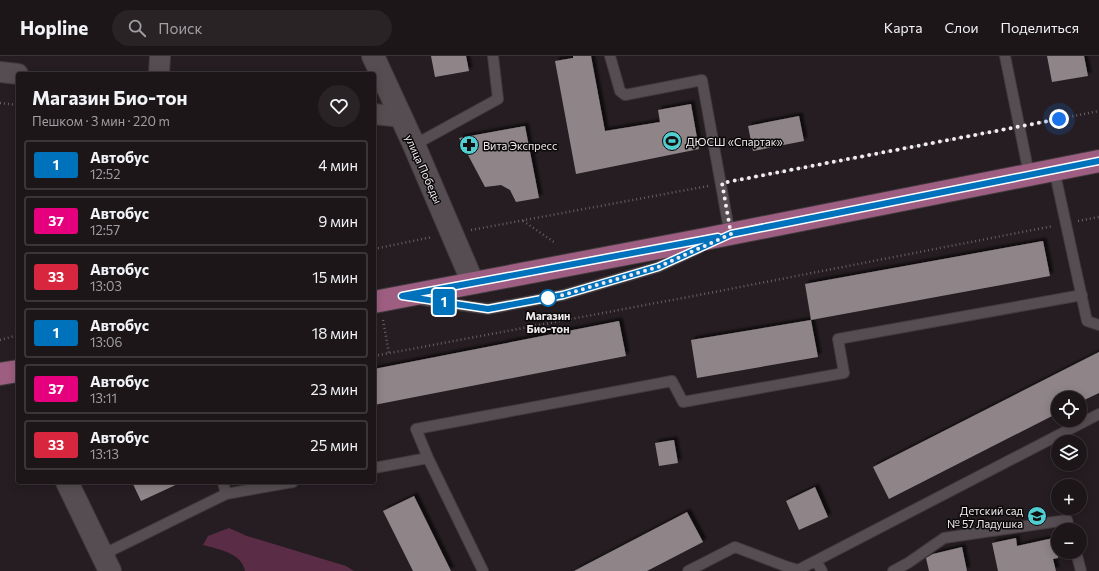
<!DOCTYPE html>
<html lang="ru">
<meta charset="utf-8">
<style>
:root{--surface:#1c1619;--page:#292326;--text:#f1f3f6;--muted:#a09fa2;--line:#3a3538}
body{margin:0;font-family:Commissioner,sans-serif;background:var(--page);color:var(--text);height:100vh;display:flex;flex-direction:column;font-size:15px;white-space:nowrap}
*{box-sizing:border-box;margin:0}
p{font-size:13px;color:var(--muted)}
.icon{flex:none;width:22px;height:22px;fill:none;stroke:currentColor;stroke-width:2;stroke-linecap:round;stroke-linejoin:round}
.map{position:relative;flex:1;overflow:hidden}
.side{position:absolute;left:16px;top:16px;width:360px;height:412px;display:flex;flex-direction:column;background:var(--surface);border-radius:4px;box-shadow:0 2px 10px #0003,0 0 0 1px var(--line)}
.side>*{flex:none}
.badge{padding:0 8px;border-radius:3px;font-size:14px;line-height:26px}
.tools{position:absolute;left:1051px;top:335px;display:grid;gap:8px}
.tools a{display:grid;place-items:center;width:36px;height:36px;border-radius:50%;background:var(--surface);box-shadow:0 2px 10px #0003,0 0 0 1px var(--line);font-size:20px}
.you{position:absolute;width:20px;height:20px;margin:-10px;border:3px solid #fff;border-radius:50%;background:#1a73e8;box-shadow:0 0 0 6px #1a73e833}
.map>.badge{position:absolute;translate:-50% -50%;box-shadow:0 0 0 2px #fff}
.round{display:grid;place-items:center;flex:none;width:42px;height:42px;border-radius:21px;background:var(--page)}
.head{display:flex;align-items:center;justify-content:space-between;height:68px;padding:0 16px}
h1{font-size:19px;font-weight:700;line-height:30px}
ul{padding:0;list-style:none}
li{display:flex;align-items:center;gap:12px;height:50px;margin:0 8px 6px;padding:0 8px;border:2px solid var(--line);border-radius:4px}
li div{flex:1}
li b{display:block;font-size:15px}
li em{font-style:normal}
li .badge{min-width:44px;font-weight:700;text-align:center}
header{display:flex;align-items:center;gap:24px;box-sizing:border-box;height:56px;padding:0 20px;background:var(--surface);border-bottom:1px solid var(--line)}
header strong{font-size:19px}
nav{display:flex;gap:22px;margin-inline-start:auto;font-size:14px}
.search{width:280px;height:36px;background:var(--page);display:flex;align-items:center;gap:10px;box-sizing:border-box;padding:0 14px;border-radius:22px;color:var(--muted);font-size:15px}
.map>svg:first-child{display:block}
.green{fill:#5a2c45}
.building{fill:#8f8589;filter:url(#shadow)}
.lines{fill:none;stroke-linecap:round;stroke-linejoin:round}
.service-casing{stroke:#403a3d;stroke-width:12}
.minor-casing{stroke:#403a3d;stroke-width:22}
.tertiary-casing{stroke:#403a3d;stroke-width:24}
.trunk-casing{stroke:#403a3d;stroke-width:24}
.path{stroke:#676063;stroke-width:2.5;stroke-dasharray:1 3;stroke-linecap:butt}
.service{stroke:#554d51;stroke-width:10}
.minor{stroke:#554d51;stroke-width:20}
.tertiary{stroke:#554d51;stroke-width:22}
.trunk{stroke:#9e5e81;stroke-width:22}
.line-casing{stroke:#fff;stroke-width:9}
.line{stroke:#0072bc;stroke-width:6}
.walk{stroke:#f0ebed;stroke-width:4;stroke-dasharray:0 7.2}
.stop-dot{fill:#fff;stroke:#0072bc;stroke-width:2}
.labels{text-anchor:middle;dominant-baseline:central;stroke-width:3;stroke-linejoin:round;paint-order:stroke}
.poi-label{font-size:11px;fill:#f0ebed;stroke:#0c090a;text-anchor:start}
.street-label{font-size:11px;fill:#f0ebed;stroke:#0c090a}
.stop-label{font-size:11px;font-weight:bold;fill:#f0ebed;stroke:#0c090a}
</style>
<header>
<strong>Hopline</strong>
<div class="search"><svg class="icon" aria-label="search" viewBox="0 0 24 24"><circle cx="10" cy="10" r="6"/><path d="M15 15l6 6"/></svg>Поиск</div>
<nav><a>Карта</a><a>Слои</a><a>Поделиться</a></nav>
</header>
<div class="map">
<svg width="1099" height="515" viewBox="0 0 1099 515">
<defs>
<filter id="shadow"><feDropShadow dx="3.5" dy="-3.5" stdDeviation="1" flood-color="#0009"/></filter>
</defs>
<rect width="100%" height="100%" fill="#251d21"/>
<path class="green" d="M 229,472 L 247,480 L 346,510 L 354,515 L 245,515 C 242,497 218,493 203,489 L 208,480 Z"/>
<path class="building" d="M 431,0 L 466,0 L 469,15 L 435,21 Z
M 573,0 L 591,0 L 605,75 L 660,66 L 658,54 L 691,48 L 699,93 L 576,118 L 555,5 L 573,2 Z
M 1047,0 L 1084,0 L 1088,20 L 1052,26 Z
M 799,60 L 804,85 L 753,95 L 748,70 Z
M 525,70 L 539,142 L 516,146 L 510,134 L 501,129 L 485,131 L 459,82 Z
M 1043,185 L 1050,220 L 811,264 L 805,228 Z
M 811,264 L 818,301 L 697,322 L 691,284 Z
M 619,265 L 626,300 L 374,349 L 374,313 Z
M 1099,296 L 1099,337 L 1080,346 L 1080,342 L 1058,342 L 1058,357 L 889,443 L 873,411 Z
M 674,384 L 678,407 L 659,410 L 655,387 Z
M 132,426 L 182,426 L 141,445 Z
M 815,431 L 828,461 L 799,474 L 786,445 Z
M 414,440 L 451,515 L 413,515 L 383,455 Z
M 687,456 L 703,486 L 647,515 L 574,515 Z
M 1058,481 L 1058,502 L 1053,503 L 1056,515 L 998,515 L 992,487 L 1016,482 L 1017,490 Z
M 962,491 L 967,515 L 929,515 L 926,502 L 933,498 Z"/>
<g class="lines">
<defs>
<path id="service" d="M 610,0 L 620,35 L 625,39 L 702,24 L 730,179
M 1005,0 L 1029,118
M 414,89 L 498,43 L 493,0
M 1054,113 L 1087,265 L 1099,269
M 423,244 L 488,253 L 563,239 L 658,211 L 699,192
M 428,402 L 416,373 L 672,325 L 683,346 L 844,317 L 838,283 L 1082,239
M 374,412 L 428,402 L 483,515
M 223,426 L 226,438 L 293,426
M 1076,496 L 1081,515
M 102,499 L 226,438
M 816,505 L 822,515
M 688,515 L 735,491 L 785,510 L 798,514 L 1099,358
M 893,515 L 908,507 L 944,482 L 1067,464 L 1070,474"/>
<path id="minor" d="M 0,16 L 18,18
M 159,18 L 160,0
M 374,58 L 402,61"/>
<path id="tertiary" d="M 373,0 L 414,89 L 473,227
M 67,426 L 110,515"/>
<path id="trunk" d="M 374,246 L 705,183 L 1099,105
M 0,318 L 18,315"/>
</defs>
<use href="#service" class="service-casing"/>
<use href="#minor" class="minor-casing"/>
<use href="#tertiary" class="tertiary-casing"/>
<use href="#trunk" class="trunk-casing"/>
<path class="path" d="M 0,47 L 18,49
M 1033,68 L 1099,55
M 734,125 L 1006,73
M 523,165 L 554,186
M 1078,165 L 1099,161
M 471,174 L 708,130
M 374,193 L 432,181
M 383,264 L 389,297
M 0,284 L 18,279
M 374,300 L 704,238 L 1053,170"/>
<use href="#service" class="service"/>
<use href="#minor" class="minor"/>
<use href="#tertiary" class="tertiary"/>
<use href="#trunk" class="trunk"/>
</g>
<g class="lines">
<defs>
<path id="line" d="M 718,181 L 402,240 L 488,253 L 563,239 L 658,211 L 731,178 L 1099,105"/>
</defs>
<use href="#line" class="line-casing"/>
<use href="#line" class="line"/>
<path class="walk" d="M 548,242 L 563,239 L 658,211 L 731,178 L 722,127 L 1059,63"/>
</g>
<defs>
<symbol id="stadium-disc" viewBox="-11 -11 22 22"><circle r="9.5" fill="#52cdd0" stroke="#0c090a"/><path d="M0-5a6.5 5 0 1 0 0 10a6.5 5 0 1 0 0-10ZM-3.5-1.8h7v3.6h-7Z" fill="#111"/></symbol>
<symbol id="pharmacy-disc" viewBox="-11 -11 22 22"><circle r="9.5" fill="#52cdd0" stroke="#0c090a"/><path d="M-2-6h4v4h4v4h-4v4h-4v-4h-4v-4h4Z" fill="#111"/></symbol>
<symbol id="school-disc" viewBox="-11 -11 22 22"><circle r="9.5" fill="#52cdd0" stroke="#0c090a"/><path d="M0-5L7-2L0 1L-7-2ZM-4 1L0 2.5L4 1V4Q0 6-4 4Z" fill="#111"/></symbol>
</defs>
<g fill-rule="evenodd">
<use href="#stadium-disc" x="661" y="74" width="22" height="22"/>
<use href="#pharmacy-disc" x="458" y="78" width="22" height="22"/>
<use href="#school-disc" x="1026" y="449" width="22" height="22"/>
</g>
<circle class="stop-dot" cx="548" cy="242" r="8"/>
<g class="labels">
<g class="poi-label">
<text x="686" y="85">ДЮСШ «Спартак»</text>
<text x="483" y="89">Вита Экспресс</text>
<text x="1023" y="454" text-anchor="end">Детский сад<tspan x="1023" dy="13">№ 57 Ладушка</tspan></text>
</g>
<g class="street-label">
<text transform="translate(424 113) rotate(66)">улица Победы</text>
</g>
<g class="stop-label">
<text x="548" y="259">Магазин<tspan x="548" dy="13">Био-тон</tspan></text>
</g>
</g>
</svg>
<div class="tools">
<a><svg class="icon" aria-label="locate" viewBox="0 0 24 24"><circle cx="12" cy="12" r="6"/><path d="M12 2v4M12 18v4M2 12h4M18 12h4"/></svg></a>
<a><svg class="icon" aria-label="layers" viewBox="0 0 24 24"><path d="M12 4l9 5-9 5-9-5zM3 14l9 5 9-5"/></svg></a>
<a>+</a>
<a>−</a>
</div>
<div class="you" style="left:1059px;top:63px"></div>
<b class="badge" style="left:444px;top:246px;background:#0072bc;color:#fff">1</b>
<section class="side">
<div class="head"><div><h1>Магазин Био-тон</h1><p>Пешком · 3 мин · 220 m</p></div><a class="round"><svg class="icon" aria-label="heart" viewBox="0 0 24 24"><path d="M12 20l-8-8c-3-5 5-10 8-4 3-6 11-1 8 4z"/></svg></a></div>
<ul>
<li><span class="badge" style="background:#0072bc;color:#fff">1</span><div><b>Автобус</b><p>12:52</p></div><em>4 мин</em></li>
<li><span class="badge" style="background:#e6007e;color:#fff">37</span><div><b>Автобус</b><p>12:57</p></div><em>9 мин</em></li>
<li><span class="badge" style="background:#d7263d;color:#fff">33</span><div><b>Автобус</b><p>13:03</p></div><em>15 мин</em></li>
<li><span class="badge" style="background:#0072bc;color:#fff">1</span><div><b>Автобус</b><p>13:06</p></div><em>18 мин</em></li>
<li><span class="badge" style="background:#e6007e;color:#fff">37</span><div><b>Автобус</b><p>13:11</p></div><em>23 мин</em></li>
<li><span class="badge" style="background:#d7263d;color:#fff">33</span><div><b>Автобус</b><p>13:13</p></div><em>25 мин</em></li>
</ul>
</section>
</div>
